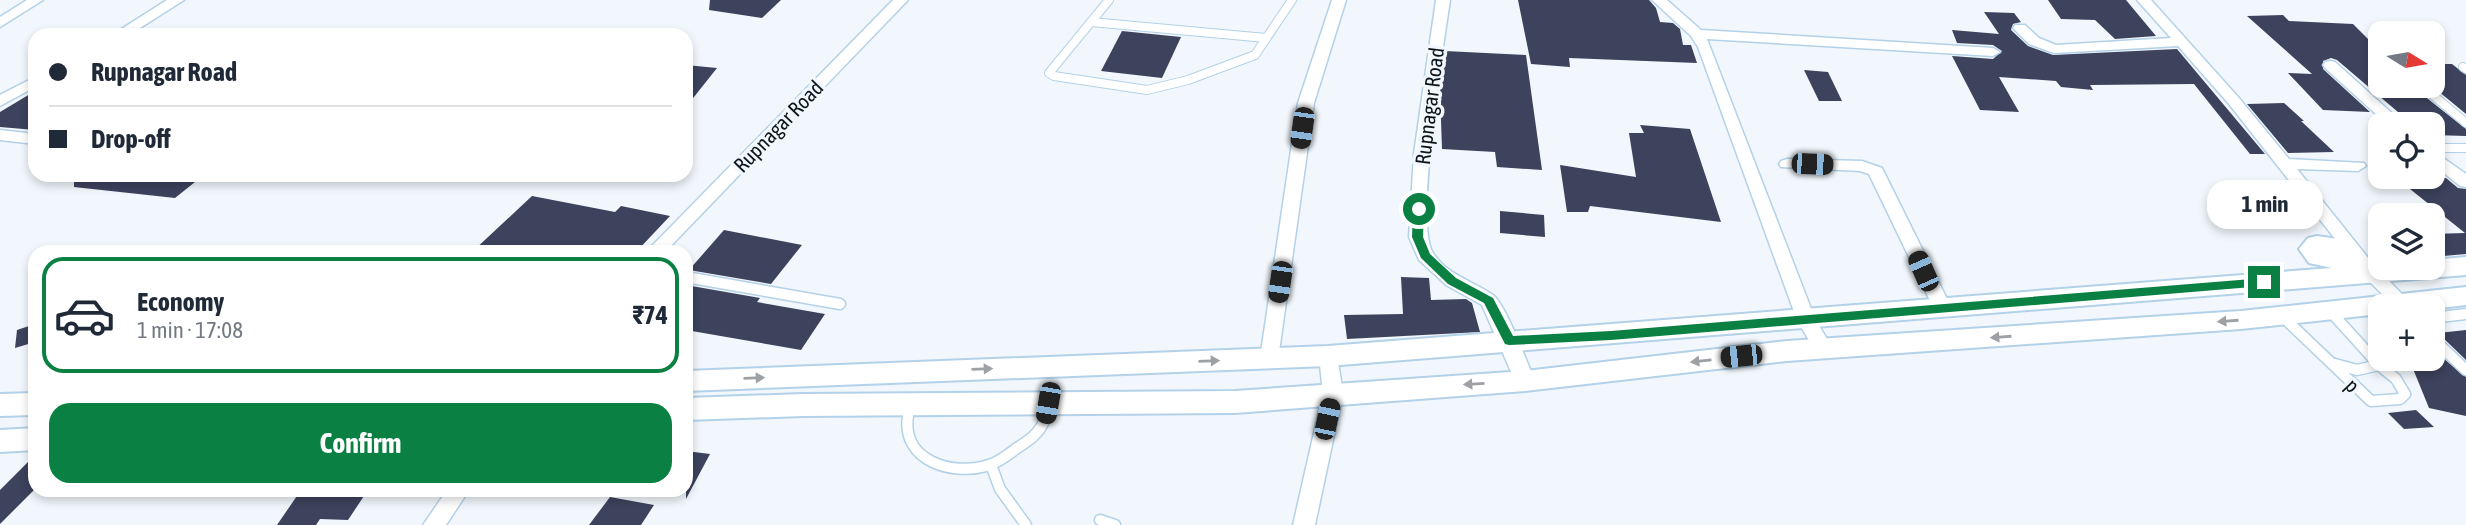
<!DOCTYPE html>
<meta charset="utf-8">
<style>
body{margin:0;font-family:"Asap Condensed",sans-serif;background:#f6f6f7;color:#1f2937;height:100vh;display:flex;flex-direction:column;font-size:26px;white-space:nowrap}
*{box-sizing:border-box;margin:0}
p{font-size:23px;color:#747a83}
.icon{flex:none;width:38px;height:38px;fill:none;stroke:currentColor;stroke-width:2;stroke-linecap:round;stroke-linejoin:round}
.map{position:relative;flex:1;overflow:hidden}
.panel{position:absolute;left:28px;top:245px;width:665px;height:252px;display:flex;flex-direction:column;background:#fff;border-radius:21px;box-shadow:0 4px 10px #0003}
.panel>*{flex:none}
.guide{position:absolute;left:28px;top:28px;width:665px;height:154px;border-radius:21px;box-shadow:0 4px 10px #0003;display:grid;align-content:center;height:154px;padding:0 21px;background:#fff}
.needle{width:46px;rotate:101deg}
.tools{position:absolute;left:2368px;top:21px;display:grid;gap:14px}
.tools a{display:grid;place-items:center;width:77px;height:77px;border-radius:14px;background:#fff;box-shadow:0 4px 10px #0003;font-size:35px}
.end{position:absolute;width:32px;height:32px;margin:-16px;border:9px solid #0b8043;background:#fff;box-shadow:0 0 0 4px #fff}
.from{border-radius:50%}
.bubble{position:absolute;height:49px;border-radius:21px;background:#fff;box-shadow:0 4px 10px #0003;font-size:23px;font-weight:700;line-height:49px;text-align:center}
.car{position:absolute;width:21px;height:42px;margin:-21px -10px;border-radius:9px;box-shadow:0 0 5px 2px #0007;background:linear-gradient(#222 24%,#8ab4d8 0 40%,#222 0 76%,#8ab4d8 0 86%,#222 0)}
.guide b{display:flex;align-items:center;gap:24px;height:66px;font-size:26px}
.guide b+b{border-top:2px solid #e0e1e3}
.guide i{width:18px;height:18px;background:#1f2937}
ul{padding:12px 0 0;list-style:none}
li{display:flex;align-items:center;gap:21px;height:116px;margin:0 14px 10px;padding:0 7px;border:4px solid transparent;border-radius:21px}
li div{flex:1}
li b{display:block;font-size:26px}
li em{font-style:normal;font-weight:700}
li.selected{border-color:#0b8043}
li>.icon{width:63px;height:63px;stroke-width:1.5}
.primary-button{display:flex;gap:14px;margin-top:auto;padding:14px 21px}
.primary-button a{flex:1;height:80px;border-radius:21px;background:#0b8043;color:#fff;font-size:28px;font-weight:700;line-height:80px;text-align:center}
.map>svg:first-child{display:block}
.building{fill:#3d425d}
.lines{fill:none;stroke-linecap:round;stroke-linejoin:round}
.lane-far1-casing{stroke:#b3d1e8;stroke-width:10}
.lane-casing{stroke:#b3d1e8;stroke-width:13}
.street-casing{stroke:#b3d1e8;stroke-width:3}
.primary-casing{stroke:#b3d1e8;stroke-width:4}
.lane-far1{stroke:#fff;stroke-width:8}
.lane{stroke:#fff;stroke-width:10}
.street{fill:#fff;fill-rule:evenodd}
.primary{fill:#fff;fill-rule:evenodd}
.oneway{fill:#9da1a5}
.route{fill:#0b8043}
.labels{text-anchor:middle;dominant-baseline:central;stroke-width:7;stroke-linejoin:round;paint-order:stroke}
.street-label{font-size:21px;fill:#0b151e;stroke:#f1f7fc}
</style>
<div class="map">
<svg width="2466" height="525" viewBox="0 0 2466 525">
<rect width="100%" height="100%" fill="#f1f7fc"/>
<!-- building -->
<g class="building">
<polygon points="710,0 781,0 762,18 709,10"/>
<polygon points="1518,0 1649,0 1656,8 1660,22 1673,23 1680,29 1683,45 1691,45 1697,63 1569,58 1570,67 1531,64"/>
<polygon points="2048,0 2126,0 2156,36 2115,39 2095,20 2061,19"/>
<polygon points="1984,12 2014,13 2021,22 2013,24 2011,30 2028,46 2053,55 2177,49 2265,154 2250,154 2194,84 2090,85 2093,90 2061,87 2056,81 1999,77 2019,112 1980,110 1952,56 1993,59 2002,51 1993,45 1957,43 1952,30 1999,34"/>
<polygon points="2283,15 2289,21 2353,24 2380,51 2380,86 2416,86 2418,91 2466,129 2466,136 2432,135 2432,124 2412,124 2337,60 2331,58 2323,61 2323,69 2370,112 2323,110 2288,73 2312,74 2247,16"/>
<polygon points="1122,31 1181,37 1162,78 1101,71"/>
<polygon points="1445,51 1526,55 1542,170 1497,167 1495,152 1442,149 1440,92"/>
<polygon points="2432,64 2452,64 2466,75 2466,114 2432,86"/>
<polygon points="686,65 717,68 686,107"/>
<polygon points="1804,70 1828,72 1842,101 1819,101"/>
<polygon points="35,91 35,130 0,127 0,112"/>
<polygon points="2284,103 2304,121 2301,121 2334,152 2288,153 2247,104"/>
<polygon points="1640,125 1690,129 1721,222 1590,206 1588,212 1567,212 1560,165 1636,177 1629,133 1644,133"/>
<polygon points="74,175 128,175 195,182 175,198 74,187"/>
<polygon points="2446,178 2458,188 2466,189 2466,254 2432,257 2432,234 2465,233 2400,181"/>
<polygon points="532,196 615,212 621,206 670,216 636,252 472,252"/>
<polygon points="1500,211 1544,215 1545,237 1500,233"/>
<polygon points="724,230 802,245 771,284 689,270"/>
<polygon points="1401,277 1429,278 1431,300 1466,299 1472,303 1480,332 1347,339 1344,315 1403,314"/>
<polygon points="686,285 760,298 757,302 825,314 801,350 686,330"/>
<polygon points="35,324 35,342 15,348 17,330"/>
<polygon points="2466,330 2466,360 2438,333"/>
<polygon points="2432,349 2466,377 2466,416 2429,408 2409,359 2432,359"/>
<polygon points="2416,410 2434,427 2404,429 2388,413"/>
<polygon points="686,451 710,454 686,499"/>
<polygon points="35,455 35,489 0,524 0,490"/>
<polygon points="301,490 368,490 348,520 320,519 316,525 277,525"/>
<polygon points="610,497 654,505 641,525 589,525"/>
</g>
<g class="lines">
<!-- lane-far1 casing -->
<g class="lane-far1-casing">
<g id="lane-far1">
<polyline points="1109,0 1049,73 1054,76 1147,90 1188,80 1255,55 1292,0"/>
<polyline points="1091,22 1266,38"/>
<polyline points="2463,67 2466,69"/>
<polyline points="2422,86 2466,123"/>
<polyline points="2443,148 2466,148"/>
</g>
</g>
<!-- lane casing -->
<g class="lane-casing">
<g id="lane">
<polyline points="686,277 840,304"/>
<polyline points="2330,311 2379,365 2357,370 2335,364"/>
<polyline points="2282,316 2371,401 2400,399 2405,394 2396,379 2379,365"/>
<polyline points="2432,318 2466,314"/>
<polyline points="2432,338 2466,370"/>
<path d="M908,416C901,461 953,477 989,465C999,462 1009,454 1017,448C1028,441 1039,434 1044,421C1046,417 1046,410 1047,405"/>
<polyline points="991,465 1000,489 1026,525"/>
<polyline points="1100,520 1115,525"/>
</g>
</g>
<!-- street casing -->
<g class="street-casing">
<g id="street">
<polygon points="27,0 43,0 0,27 0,17"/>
<polygon points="167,0 184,0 129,35 112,35"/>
<polygon points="893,0 908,0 665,252 646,252"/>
<polygon points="1332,0 1346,0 1314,103 1278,359 1276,364 1262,364 1260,359 1298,103"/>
<path d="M1436,0H1450C1444,42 1414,225 1433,253C1447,275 1473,281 1493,295C1506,305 1527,363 1535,381L1532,386H1518L1515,381L1482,305L1446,285L1419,260L1409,237L1414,154Z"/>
<polygon points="1652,0 1667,0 1701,30 1993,48 2000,52 1993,56 1707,39 1815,319 1833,349 1831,354 1817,354 1797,320 1698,47 1691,36"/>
<polygon points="2137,0 2151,0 2239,98 2289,159 2364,163 2366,166 2358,171 2297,169 2377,269 2407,299 2410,303 2408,306 2394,306 2365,277 2229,104 2178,46 2054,53 2029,44 2013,28 2015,25 2025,25 2039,38 2056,45 2171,38"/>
<polygon points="2330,61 2335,62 2404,124 2387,124 2325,68 2323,65 2325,62"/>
<polygon points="35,77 35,87 0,106 0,95"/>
<polygon points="0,130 35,134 35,144 0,140"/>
<polygon points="2432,150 2466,174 2466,187 2460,186 2432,163"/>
<polygon points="1787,159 1862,161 1882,168 1952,309 1949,313 1937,313 1934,309 1869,174 1860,171 1781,167 1779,164 1781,161"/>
<polygon points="1328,349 1335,351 1337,356 1343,393 1315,525 1293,525 1323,393 1319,356 1321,351"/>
<polygon points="447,490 469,490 446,525 423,525"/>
</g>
</g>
<!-- primary casing -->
<g class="primary-casing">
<g id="primary">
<polygon points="2317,236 2345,240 2362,262 2360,266 2380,264 2380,268 2432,268 2432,260 2466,257 2466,275 1328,366 686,391 686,371 1328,346 2332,268 2309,263 2299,249 2308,238"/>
<polygon points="2466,287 2466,305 2432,309 2432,306 2380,306 2380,314 2241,329 1787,361 1525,391 1235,413 803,416 686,420 686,398 803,394 1235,391 1525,371 1787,341 2241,311"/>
<polygon points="35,393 35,415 0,416 0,394"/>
<polygon points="35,428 35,450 0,452 0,430"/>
</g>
</g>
<!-- lane-far1 -->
<use href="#lane-far1" class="lane-far1"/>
<!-- lane -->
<use href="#lane" class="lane"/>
<!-- street -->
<use href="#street" class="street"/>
<!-- primary -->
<use href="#primary" class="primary"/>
</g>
<!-- one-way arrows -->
<defs><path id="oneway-solid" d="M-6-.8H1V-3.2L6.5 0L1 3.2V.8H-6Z" transform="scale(1.75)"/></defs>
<g class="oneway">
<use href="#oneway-solid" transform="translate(2228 321) rotate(176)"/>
<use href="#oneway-solid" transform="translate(2001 337) rotate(176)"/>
<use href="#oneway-solid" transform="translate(1209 361) rotate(-2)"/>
<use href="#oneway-solid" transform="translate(1701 361) rotate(174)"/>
<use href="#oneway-solid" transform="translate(982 369) rotate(-2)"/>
<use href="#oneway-solid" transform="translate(754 378) rotate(-2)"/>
<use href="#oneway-solid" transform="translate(1474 384) rotate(177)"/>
</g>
<!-- route -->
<polygon class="route" points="1419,206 1424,209 1423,237 1430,254 1456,278 1493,298 1513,336 1611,331 2264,278 2270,282 2264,286 1611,340 1509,345 1505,344 1484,303 1448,284 1421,258 1412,237 1413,209"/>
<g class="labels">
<!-- street labels -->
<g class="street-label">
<text transform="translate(1429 106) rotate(-83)">Rupnagar Road</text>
<text transform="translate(778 126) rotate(-46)">Rupnagar Road</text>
<text transform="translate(2353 385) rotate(46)">p</text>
</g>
</g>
</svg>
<div class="tools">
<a><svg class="needle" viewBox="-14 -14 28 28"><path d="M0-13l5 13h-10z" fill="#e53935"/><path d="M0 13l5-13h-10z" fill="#747a83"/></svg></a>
<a><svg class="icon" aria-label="locate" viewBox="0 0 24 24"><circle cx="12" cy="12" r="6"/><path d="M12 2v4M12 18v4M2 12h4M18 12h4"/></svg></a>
<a><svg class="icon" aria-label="layers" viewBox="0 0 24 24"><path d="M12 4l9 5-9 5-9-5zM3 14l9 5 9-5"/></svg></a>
<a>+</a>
</div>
<i class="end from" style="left:1419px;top:209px"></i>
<i class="end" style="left:2264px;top:282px"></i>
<div class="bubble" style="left:2207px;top:180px;width:116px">1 min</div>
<i class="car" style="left:1302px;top:128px;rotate:188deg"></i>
<i class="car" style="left:1812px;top:164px;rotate:92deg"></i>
<i class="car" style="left:1923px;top:271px;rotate:336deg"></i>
<i class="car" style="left:1280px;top:282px;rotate:188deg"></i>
<i class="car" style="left:1741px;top:356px;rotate:264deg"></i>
<i class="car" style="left:1048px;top:403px;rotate:190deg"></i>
<i class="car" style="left:1327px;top:419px;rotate:12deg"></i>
<div class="guide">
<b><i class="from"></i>Rupnagar Road</b>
<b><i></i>Drop-off</b>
</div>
<section class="panel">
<ul>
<li class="selected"><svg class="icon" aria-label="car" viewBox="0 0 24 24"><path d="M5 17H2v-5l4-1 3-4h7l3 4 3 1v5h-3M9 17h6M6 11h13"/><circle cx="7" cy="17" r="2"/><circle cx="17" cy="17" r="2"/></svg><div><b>Economy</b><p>1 min · 17:08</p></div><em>₹74</em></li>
</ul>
<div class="primary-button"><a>Confirm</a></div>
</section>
</div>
